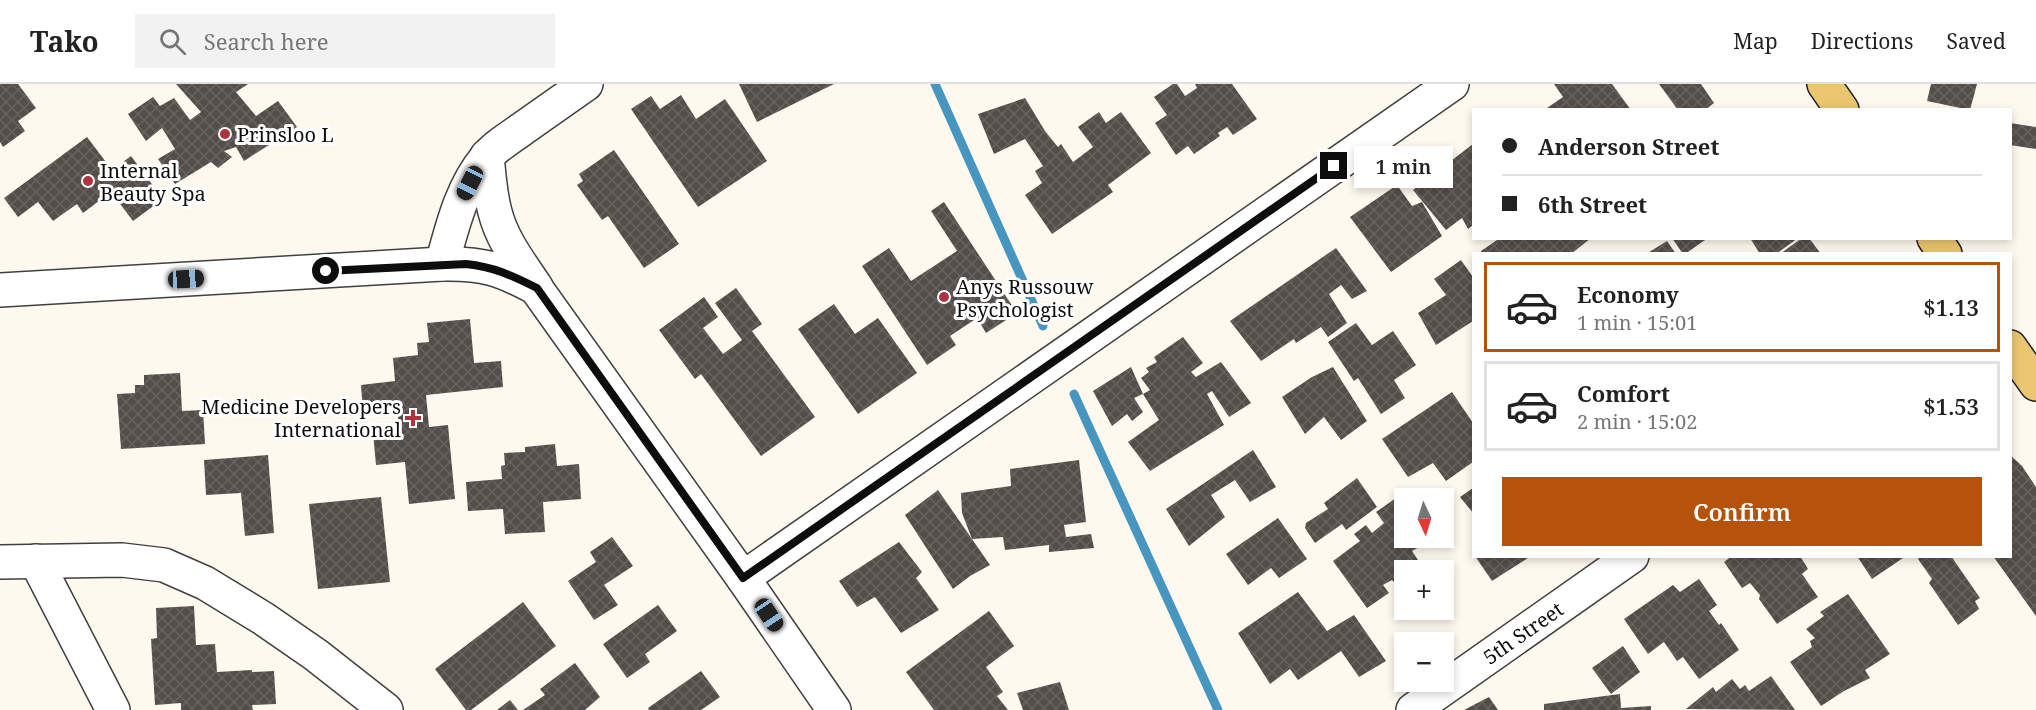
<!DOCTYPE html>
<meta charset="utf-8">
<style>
body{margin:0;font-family:"Noto Serif",serif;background:#f2f2f2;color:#222;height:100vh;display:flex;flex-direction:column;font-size:22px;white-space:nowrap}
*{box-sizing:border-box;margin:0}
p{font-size:20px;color:#767676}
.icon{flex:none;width:33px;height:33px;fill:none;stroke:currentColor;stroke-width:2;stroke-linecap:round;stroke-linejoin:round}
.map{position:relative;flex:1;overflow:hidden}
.drawer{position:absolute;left:1472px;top:168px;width:540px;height:306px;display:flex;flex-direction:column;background:#fff;border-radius:0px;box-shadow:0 3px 9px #0003}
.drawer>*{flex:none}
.hud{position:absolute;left:1472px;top:24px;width:540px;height:132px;border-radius:0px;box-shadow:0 3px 9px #0003;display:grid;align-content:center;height:132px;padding:0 30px;background:#fff}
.needle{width:39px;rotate:176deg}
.tools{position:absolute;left:1394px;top:404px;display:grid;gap:12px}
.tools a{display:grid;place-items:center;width:60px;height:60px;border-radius:0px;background:#fff;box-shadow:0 3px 9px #0003;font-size:30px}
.end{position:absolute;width:27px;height:27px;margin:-14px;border:8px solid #0d0d0d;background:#fff;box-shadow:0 0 0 3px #fff}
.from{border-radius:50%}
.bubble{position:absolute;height:42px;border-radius:0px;background:#fff;box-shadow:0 3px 9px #0003;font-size:20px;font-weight:600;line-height:42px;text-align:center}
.car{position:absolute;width:18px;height:36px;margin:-18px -9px;border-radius:8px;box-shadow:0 0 4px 2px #0007;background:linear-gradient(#222 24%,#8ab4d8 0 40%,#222 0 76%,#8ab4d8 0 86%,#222 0)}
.hud b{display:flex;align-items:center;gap:21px;height:57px;font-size:22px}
.hud b+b{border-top:2px solid #e0e0e0}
.hud i{width:15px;height:15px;background:#222}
ul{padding:10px 0 0;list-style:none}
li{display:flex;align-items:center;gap:18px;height:90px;margin:0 12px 9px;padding:0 18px;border:3px solid #e0e0e0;border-radius:0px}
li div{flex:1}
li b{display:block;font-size:22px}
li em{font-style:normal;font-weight:600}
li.active{border-color:#b45309}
li>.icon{width:54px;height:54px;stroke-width:1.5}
.button{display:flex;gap:12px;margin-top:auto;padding:12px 30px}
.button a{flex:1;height:69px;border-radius:0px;background:#b45309;color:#fff;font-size:24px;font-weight:600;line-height:69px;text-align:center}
header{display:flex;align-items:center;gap:36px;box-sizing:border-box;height:84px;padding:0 30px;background:#fff;border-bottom:2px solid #e0e0e0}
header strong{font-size:28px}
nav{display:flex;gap:33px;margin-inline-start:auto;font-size:21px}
.search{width:420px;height:54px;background:#f2f2f2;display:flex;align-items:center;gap:15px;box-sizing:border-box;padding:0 21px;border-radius:0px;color:#767676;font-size:22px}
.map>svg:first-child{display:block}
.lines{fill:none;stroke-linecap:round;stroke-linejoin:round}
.stream{stroke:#4696c0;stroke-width:9}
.building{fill:url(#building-cross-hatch)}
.minor-casing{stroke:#404040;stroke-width:36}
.major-casing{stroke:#1e1e1e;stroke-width:36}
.minor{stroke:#fff;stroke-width:33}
.major{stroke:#ebc670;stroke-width:33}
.route{stroke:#0d0d0d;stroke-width:8}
.poi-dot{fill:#af323f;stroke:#fff;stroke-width:2}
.labels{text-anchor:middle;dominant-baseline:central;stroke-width:6;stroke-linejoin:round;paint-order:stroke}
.poi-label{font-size:20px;fill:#0d0d0d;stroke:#fff;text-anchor:start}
.street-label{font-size:20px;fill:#0d0d0d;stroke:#fff}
</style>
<header>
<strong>Tako</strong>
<div class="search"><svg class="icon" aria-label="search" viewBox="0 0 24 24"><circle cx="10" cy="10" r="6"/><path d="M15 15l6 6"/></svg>Search here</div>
<nav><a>Map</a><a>Directions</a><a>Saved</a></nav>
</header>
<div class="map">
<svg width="2036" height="626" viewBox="0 0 2036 626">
<defs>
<pattern id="building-cross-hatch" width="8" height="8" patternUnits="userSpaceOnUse" patternTransform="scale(1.5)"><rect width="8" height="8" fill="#544e4a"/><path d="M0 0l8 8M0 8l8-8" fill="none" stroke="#686360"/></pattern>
</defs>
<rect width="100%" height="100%" fill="#fdf9ee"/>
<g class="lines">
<!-- stream -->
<g class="stream">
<polyline points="935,0 1043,242"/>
<polyline points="1074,310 1218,626"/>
</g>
</g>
<!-- building -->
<g class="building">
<polygon points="0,0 18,0 36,24 18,37 25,47 3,63 0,58"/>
<polygon points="176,0 248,0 236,8 256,32 278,17 297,43 244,77 236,63 224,67 232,73 218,84 211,78 175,100 158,75 175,65 162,44 146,57 128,30 153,13 160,22 174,14 190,36 201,28"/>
<polygon points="739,0 834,0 757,38"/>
<polygon points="1173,0 1177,0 1185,12 1197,4 1195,0 1232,0 1257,35 1233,51 1227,43 1218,49 1220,52 1194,70 1188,62 1176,71 1155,39 1167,31 1154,13"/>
<polygon points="1554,0 1612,0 1631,26 1544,26 1563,13"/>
<polygon points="1659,0 1701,0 1714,19 1705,26 1678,26"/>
<polygon points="1931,0 1977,0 1970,26 1927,17"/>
<polygon points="681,11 696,35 725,15 767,77 698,123 631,25 651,12 660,25"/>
<polygon points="1025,14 1045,47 1058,63 1061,60 1073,78 1093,63 1078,43 1099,28 1106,39 1121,28 1151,69 1108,101 1113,108 1052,150 1025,111 1042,99 1035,87 1043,82 1025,55 994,70 978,30"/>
<polygon points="2010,39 2036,43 2036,65 2010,61"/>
<polygon points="87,53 112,86 131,72 163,115 133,137 111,108 83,129 77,120 53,137 38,118 18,133 4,114"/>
<polygon points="1473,60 1473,141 1468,145 1462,134 1446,146 1413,106"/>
<polygon points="614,66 679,160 644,184 608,132 602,136 577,101 583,97 579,90"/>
<polygon points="1397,101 1412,122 1422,118 1442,152 1391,188 1350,133"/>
<polygon points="944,118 1017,229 986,249 977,234 950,252 956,261 927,281 862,182 889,164 911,197 957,167 931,127"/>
<polygon points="1500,154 1591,154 1571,170 1482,170 1481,167"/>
<polygon points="1672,154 1708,154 1685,170 1683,170"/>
<polygon points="1750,154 1798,154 1776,170 1760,170"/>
<polygon points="1802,154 1809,154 1821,170 1780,170"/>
<polygon points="1667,157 1676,170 1646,170"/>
<polygon points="1336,164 1367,207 1352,215 1341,201 1329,210 1347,239 1328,253 1321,243 1296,259 1294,255 1261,277 1230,237"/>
<polygon points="1461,176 1473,193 1473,237 1436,261 1418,229 1446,211 1434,195"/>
<polygon points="736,204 762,240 752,247 815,333 761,372 701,290 695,295 659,246 704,213 718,233 703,244 723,270 742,256 715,219"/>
<polygon points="834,220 855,250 878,234 917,289 858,330 798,245"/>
<polygon points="470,235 474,279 501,277 503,303 426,311 429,343 448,341 455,415 409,420 405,378 376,381 373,349 399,346 397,323 363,327 361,301 395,297 393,274 418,271 417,259 429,258 427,239"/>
<polygon points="1356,239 1372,261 1393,247 1416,281 1394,296 1405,314 1381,330 1358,294 1354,297 1328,258"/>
<polygon points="1183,253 1203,279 1191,288 1196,293 1221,278 1251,319 1229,333 1212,307 1207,310 1224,341 1150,387 1128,358 1159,336 1143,310 1150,306 1141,294 1149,288 1146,284 1157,278 1154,273"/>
<polygon points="1131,283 1143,310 1134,314 1143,328 1132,337 1127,330 1112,342 1093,307"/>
<polygon points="1333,283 1367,337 1341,356 1324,333 1305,350 1282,313 1312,293"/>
<polygon points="180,289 182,327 203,326 205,360 121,365 117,310 135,309 135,301 144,301 144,291"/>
<polygon points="1452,308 1473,339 1473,378 1446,397 1433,379 1408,393 1382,355"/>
<polygon points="555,360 557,382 579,380 581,415 543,418 545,448 505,450 503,425 468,427 466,398 502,395 501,382 505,381 504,369 525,368 525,363"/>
<polygon points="1253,366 1276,403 1250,418 1235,396 1211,411 1225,433 1189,462 1166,425"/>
<polygon points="268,371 274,449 245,452 241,409 206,411 204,376"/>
<polygon points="2010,371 2022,382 2036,403 2036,532 1993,472 2010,472"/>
<polygon points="1079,376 1086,438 1064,441 1066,453 1091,450 1094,464 1049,468 1049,461 1005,466 1003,453 972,455 962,429 961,409 1011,402 1010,385"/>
<polygon points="1357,394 1377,423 1346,446 1342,440 1315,459 1305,444 1306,439 1328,425 1324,419"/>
<polygon points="1473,404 1473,429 1460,413"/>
<polygon points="938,406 990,481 970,492 953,505 905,431"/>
<polygon points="381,413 390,498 318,505 309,420"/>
<polygon points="1396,414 1404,425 1404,453 1423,453 1426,459 1412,467 1424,485 1404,486 1404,498 1398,502 1392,496 1383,501 1389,509 1367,524 1333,477 1360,457 1354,450 1366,441 1372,449 1384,439 1376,428"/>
<polygon points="1278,434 1307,475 1279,494 1271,484 1248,501 1226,470"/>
<polygon points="612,453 633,482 604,501 618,521 594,536 568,497 596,478 590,468"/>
<polygon points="899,458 922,488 916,494 939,526 901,549 875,513 857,523 839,497"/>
<polygon points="1475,472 1531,472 1492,497"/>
<polygon points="1732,472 1800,472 1808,485 1802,490 1818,513 1777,540 1759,515 1760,511 1750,499 1742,504 1724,478"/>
<polygon points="1857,472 1906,472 1872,495"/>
<polygon points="1921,472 1951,472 1980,514 1975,517 1979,525 1958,541 1929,499 1932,495 1918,475"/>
<polygon points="1699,495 1717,521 1709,527 1719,541 1721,539 1739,566 1699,595 1683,573 1677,577 1664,558 1648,570 1624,535 1673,501 1680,508"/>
<polygon points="1298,508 1327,547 1354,531 1386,577 1359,593 1341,567 1298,596 1290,585 1270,600 1238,549"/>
<polygon points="1848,510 1890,570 1865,586 1870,594 1844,607 1821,622 1790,578 1812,563 1810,557 1815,554 1806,545 1824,532 1820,528"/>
<polygon points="523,518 556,562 471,626 466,626 435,585"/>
<polygon points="658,521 677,547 645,570 650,578 627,594 603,560"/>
<polygon points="194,522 196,561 215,560 217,588 252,586 252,588 274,587 276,620 252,621 253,626 181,626 181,619 155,621 151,555 157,554 156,524"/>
<polygon points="989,527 1014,562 986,583 1003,608 997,612 1008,626 934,626 906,588"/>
<polygon points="1623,562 1640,588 1611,610 1592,584"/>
<polygon points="575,579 600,613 585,626 523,626 545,611 540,605"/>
<polygon points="701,587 720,613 701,626 649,626 648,624"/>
<polygon points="1771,592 1795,626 1686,625 1713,603 1716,608 1732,595 1740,605 1745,601 1749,607"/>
<polygon points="1060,598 1069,626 1023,626 1017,609"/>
<polygon points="1620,610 1621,624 1651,622 1651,626 1544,626 1544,620"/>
<polygon points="1489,613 1498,626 1464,626"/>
<polygon points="510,616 518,626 497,626"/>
</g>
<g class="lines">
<!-- minor casing -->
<g class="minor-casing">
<g id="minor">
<path d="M487,72C489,91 490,110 495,128C502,156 520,179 536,203"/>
<path d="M442,180C452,144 461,104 486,74C495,62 510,54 522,45C543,30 565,15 586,0"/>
<path d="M0,206L442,180C484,179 501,185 536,204L743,494L834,626"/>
<polyline points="36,477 113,626"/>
<polyline points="0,478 122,476 164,481 205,499 264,535 316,571 386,626"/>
<polyline points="743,494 1452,0"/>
<polyline points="1413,626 1632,472"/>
</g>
</g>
<!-- major casing -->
<g class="major-casing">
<g id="major">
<polyline points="1824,0 1842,26"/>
<polyline points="1934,154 1945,170"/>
<polyline points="2010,263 2036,300"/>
</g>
</g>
<!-- minor -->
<use href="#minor" class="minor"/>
<!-- major -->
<use href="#major" class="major"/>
</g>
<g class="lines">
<!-- route -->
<path class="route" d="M326,187L466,180C494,183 511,191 537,204L743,494L1334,82"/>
</g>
<!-- markers -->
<g class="poi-dot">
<circle cx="225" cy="50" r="6"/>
<circle cx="88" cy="97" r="6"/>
<circle cx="944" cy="213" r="6"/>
<path d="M410 325h6v6h6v6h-6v6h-6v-6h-6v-6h6z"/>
</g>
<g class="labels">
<!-- poi labels -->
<g class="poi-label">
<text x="237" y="50">Prinsloo L</text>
<text x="100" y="86">Internal<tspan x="100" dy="23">Beauty Spa</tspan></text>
<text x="956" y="202">Anys Russouw<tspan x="956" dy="23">Psychologist</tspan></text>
<text x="401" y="322" text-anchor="end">Medicine Developers<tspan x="401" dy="23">International</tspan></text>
</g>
<!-- street labels -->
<g class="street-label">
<text transform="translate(1523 549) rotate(-35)">5th Street</text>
</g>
</g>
</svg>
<div class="tools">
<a><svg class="needle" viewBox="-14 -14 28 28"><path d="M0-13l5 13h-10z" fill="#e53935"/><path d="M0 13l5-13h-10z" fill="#767676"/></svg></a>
<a>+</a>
<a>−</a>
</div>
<i class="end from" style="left:326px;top:187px"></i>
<i class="end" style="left:1334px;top:82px"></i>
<div class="bubble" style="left:1354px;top:62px;width:99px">1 min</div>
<i class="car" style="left:470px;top:99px;rotate:207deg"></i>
<i class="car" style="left:186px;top:195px;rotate:87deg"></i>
<i class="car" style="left:769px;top:531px;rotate:146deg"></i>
<div class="hud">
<b><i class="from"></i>Anderson Street</b>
<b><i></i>6th Street</b>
</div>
<section class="drawer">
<ul>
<li class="active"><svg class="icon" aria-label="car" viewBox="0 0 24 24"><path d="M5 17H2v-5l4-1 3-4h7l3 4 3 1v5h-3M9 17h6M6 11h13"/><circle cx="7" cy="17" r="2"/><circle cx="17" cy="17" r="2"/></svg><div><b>Economy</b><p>1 min · 15:01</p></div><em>$1.13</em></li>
<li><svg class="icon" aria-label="car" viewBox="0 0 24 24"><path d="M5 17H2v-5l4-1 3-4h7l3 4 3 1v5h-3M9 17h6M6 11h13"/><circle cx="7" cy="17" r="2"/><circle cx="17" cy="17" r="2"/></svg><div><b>Comfort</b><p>2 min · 15:02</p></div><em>$1.53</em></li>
</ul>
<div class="button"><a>Confirm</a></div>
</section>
</div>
